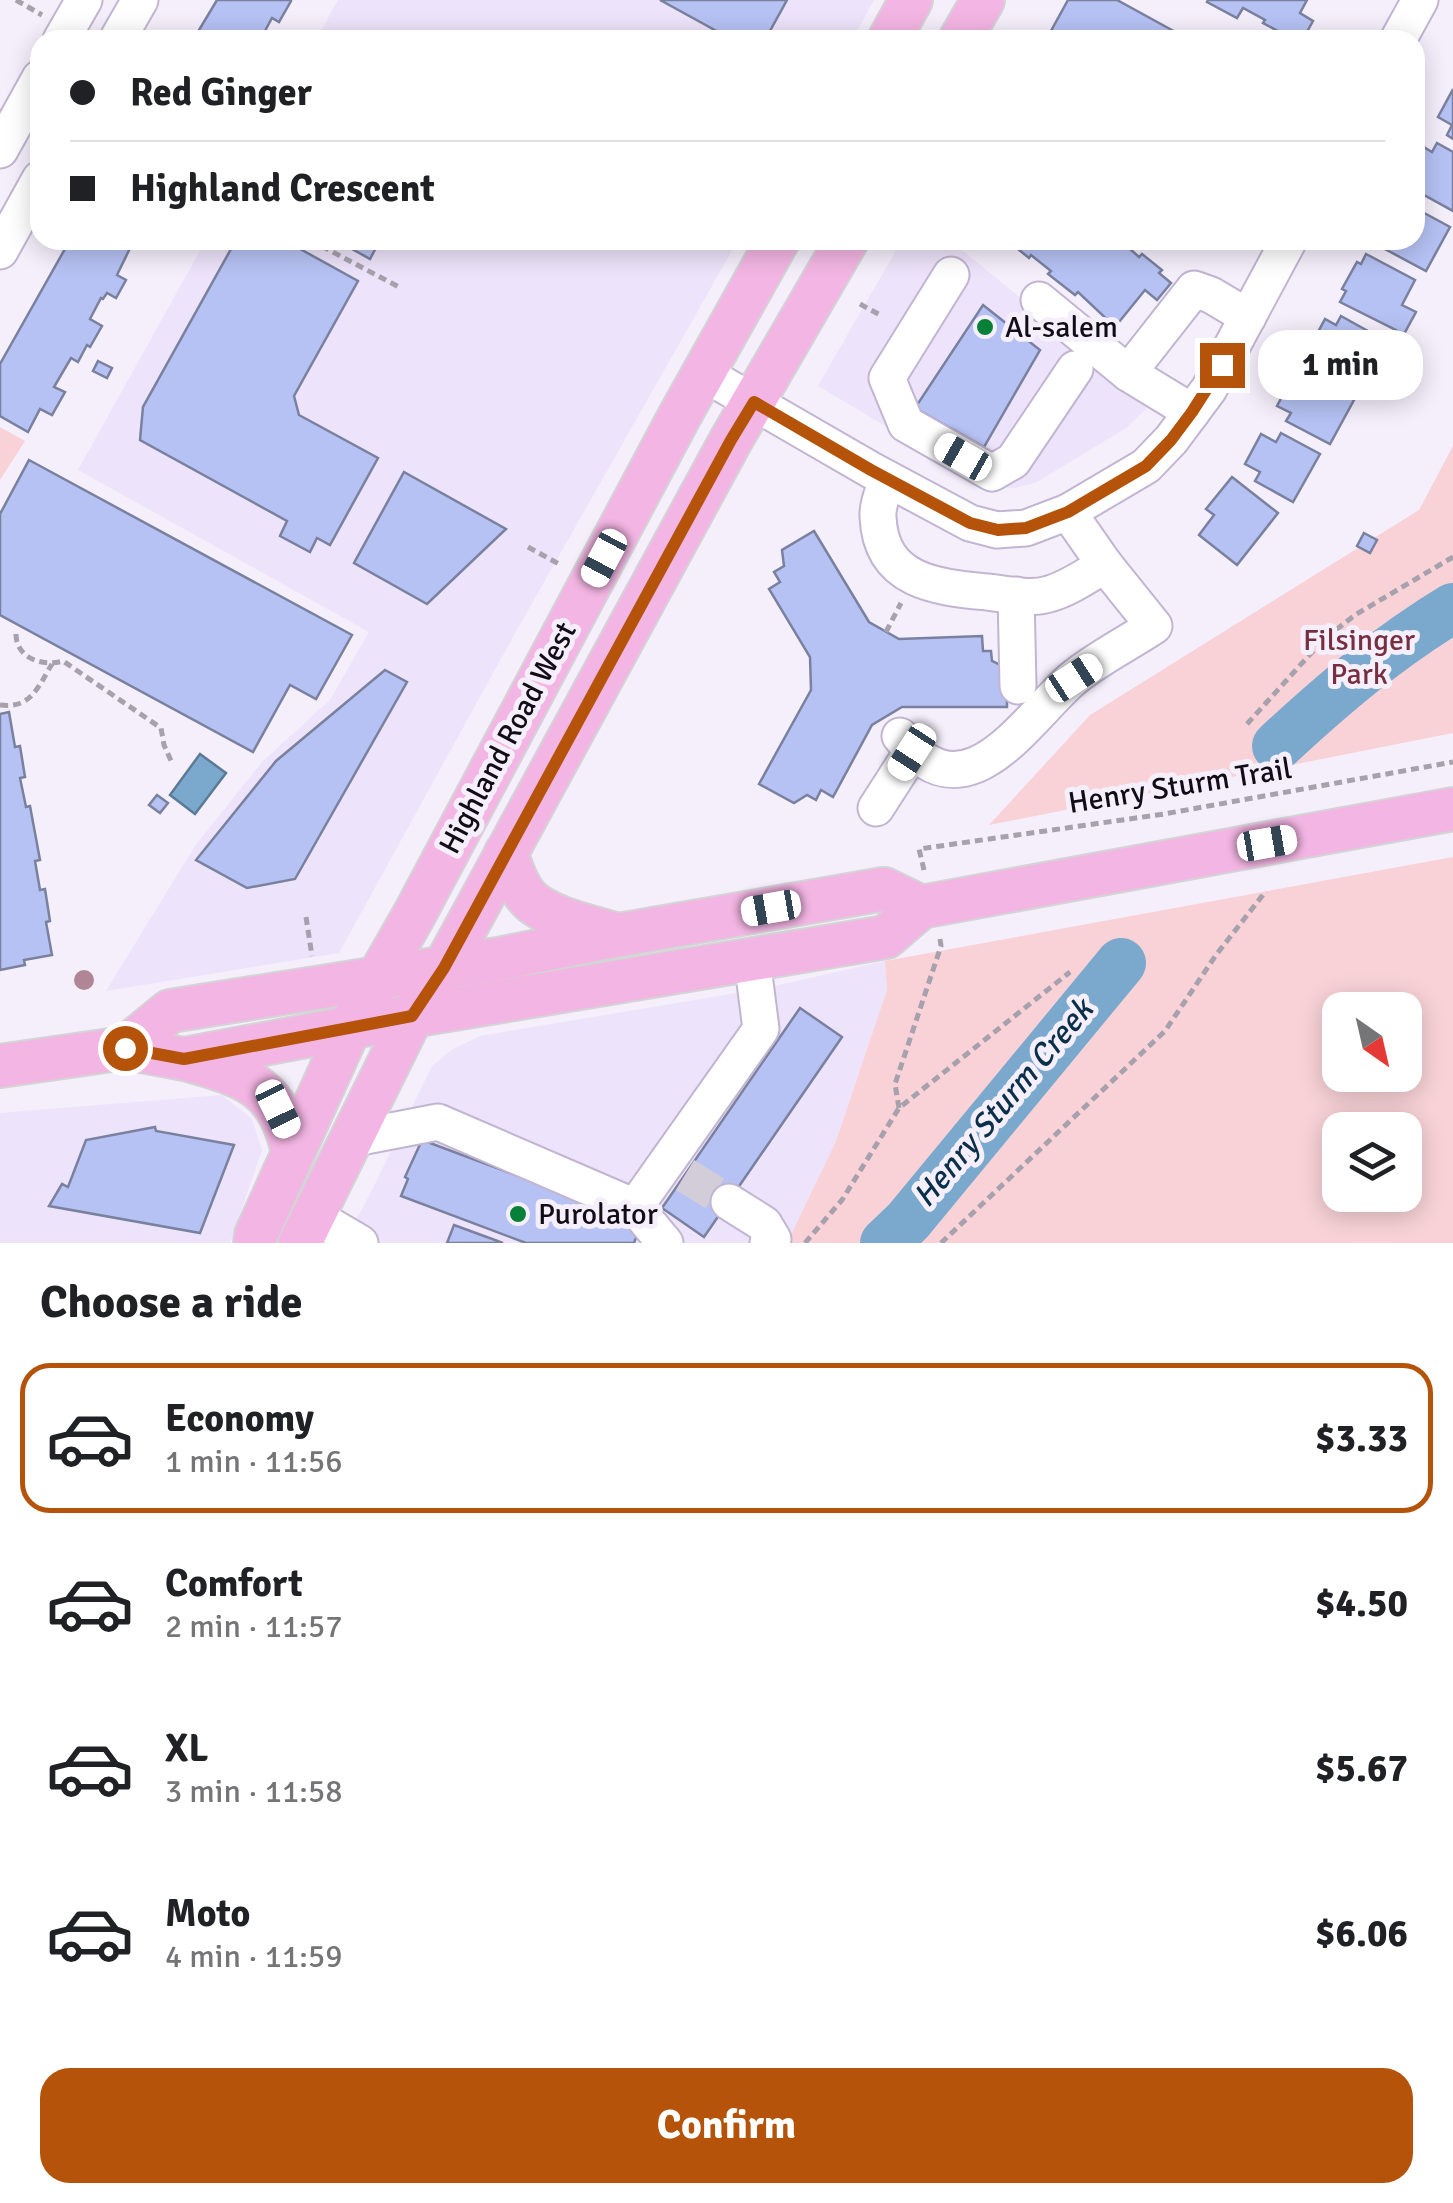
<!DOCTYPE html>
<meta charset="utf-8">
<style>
body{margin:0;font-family:Signika,sans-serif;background:#f6f6f6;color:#202124;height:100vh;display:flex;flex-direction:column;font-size:38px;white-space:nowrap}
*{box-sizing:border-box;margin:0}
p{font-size:32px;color:#757577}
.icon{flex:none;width:55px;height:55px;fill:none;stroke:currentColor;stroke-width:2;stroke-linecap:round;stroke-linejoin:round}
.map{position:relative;height:1243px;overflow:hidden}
.sheet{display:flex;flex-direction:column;background:#fff;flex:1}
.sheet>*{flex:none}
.hud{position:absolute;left:30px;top:30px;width:1395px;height:220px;border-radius:30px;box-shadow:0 5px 25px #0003;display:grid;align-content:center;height:220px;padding:0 40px;background:#fff}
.needle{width:65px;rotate:146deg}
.buttons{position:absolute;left:1322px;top:992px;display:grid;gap:20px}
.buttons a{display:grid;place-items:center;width:100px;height:100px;border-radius:20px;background:#fff;box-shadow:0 5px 25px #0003;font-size:50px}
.end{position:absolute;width:45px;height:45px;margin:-22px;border:12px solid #b45309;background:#fff;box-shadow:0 0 0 5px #fff}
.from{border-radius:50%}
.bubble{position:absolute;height:70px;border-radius:30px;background:#fff;box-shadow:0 5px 25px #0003;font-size:32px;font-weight:700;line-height:70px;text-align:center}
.car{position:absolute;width:30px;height:60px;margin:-30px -15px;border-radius:12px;box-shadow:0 0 8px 2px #0007;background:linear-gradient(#fff 24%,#345 0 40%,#fff 0 76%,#345 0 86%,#fff 0)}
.hud b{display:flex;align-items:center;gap:35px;height:95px;font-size:38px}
.hud b+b{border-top:2px solid #e0e0e0}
.hud i{width:25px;height:25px;background:#202124}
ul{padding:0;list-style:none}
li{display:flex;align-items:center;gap:30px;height:150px;margin:0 20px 15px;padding:0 20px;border:5px solid transparent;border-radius:30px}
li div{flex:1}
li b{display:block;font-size:38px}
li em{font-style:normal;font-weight:700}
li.on{border-color:#b45309}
li>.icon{width:90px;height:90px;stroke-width:1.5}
h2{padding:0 40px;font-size:45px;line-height:120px}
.cta{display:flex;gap:20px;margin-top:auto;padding:20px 40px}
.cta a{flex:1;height:115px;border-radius:30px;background:#b45309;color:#fff;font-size:40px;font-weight:700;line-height:115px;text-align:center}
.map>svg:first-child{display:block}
.built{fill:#ede3fa}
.green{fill:#f8d2d7;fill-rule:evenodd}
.water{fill:#7ba9cd;stroke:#5b7a96;stroke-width:2.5}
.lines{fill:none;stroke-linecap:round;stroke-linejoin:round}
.river{stroke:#7ba9cd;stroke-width:50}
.building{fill:#b6c2f4;stroke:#7a819e;stroke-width:2.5}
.minor-tunnel{stroke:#d3cdda;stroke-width:35;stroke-dasharray:35 18;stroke-linecap:butt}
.minor-casing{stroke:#c2b5d2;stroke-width:39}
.major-casing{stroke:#d4d3d5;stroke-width:46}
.path{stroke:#a7a1ad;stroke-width:5;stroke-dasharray:8 5;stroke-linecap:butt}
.minor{stroke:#fff;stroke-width:35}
.major{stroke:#f3b5e3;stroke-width:42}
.tree{fill:#b08595}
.route{stroke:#b45309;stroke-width:12}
.poi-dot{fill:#088038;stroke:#f5effc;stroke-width:4}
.labels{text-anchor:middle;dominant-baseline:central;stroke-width:10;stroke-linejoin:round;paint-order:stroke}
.poi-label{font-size:30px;fill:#110d17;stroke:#f5effc;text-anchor:start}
.park-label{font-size:30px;fill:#772f40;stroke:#f5effc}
.street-label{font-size:30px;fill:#110d17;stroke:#f5effc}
.water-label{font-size:32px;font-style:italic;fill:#0a2f49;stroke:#f5effc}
</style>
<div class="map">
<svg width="1453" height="1243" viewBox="0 0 1453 1243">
<rect width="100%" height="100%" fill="#f5effc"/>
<!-- built -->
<g class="built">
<polygon points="338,0 874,0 852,40 316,40"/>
<polygon points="206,240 738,240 514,635 339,953 106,991 195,846 262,762 330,700 369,632 78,470"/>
<polygon points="902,240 950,240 1150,405 1126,428 1037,482 1015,488 988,487 818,386"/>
<polygon points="885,961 887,990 836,1141 787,1243 344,1243 372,1190 432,1066 453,1049 480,1036 766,988"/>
<polygon points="222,1095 252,1119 262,1150 230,1243 0,1243 0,1113"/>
</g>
<!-- green -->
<g class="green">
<polygon points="0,427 25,441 0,480"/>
<polygon points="1453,446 1453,733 989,825 1090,715 1419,510"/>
<path d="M1453,857V1243H787L836,1141L887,990L885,961ZM1340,1010H1405V1075H1340ZM1340,1130H1405V1195H1340Z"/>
</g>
<!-- water -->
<polygon class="water" points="200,754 226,773 195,814 170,795"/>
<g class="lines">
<!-- river -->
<g class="river">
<path d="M1277,746C1333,694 1387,648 1453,608"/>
<polyline points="885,1243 908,1221 1121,963"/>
</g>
</g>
<!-- building -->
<g class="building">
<polygon points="217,0 290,0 291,1 279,22 272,18 260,40 193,40"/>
<polygon points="660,0 787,0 765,40 733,40"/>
<polygon points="1068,0 1117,0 1190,40 1046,40"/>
<polygon points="1208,0 1307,0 1300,13 1313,21 1303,39 1290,32 1287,36 1263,23 1265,20 1243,8 1237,18 1207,2"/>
<polygon points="1453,89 1453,139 1447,135 1452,125 1438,117"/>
<polygon points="1437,143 1453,152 1453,211 1415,190 1415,159 1422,146 1432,152"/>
<polygon points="1415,208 1450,227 1426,271 1383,248 1387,240 1415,240"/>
<polygon points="70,240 134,240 117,275 126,280 116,298 107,293 103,299 101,298 90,319 102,326 90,347 87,345 78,362 71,358 54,387 65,392 52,415 40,409 28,432 0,416 0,364"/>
<polygon points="236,240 284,240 358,281 294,396 299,415 378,458 330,545 317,538 310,552 280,536 287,521 140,440 143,407"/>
<polygon points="336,240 380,240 370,259"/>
<polygon points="1120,240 1139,257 1142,254 1162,270 1159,273 1171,283 1157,300 1145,290 1115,327 1078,292 1075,295 1048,274 1051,271 1031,255 1029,258 1008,241"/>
<polygon points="1366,254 1415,280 1402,305 1416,312 1404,334 1340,302 1346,291 1342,289 1357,262 1361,264"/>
<polygon points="983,305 1040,350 984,447 915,408"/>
<polygon points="1341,316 1384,340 1358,386 1315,363 1320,353 1310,347 1325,319 1336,325"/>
<polygon points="98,361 112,368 107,378 93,371"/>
<polygon points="1293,376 1306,384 1311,377 1354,400 1330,444 1286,421 1291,413 1277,406"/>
<polygon points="1281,433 1320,454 1293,502 1255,481 1260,472 1245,464 1261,434 1276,442"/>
<polygon points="29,460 352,635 316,699 290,685 253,752 0,615 0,514"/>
<polygon points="404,472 506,529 427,604 354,563"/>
<polygon points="1232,477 1278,513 1237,565 1199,535 1214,515 1206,509"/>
<polygon points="814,531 869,622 899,639 982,636 983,651 991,651 992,661 1007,668 1007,707 902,707 872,725 833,797 821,790 816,800 807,795 794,803 759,784 811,690 810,657 769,589 780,582 774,572 784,566 782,550"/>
<polygon points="1364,533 1377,540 1370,553 1357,546"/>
<polygon points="385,670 407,682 295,879 247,888 196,860 276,761"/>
<polygon points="9,712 15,747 20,746 25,777 20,778 26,807 30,806 40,860 35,861 40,890 45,889 50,921 46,922 52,955 24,960 25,965 0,970 0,714"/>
<polygon points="157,795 168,803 160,813 149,805"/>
<polygon points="800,1008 842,1037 704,1237 662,1208"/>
<polygon points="155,1127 156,1131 234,1145 200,1233 49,1206 62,1184 68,1187 86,1140"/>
<polygon points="422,1140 642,1222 634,1243 526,1243 401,1196 408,1179 405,1177"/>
<polygon points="454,1225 503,1243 447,1243"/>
</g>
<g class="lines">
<!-- minor-tunnel -->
<polyline class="minor-tunnel" points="685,1175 729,1202"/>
<!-- minor casing -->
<g class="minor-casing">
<g id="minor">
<polyline points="61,40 84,0"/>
<polyline points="117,40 140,0"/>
<polyline points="1398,40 1420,0"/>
<polyline points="0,150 40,78"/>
<polyline points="0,251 40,179"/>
<polyline points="951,275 887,378 906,424 992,473 1013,461 1075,369"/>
<polyline points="1039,300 1128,373 1194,289 1211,295 1248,317"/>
<polyline points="703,373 871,470 970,523 997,530 1026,528 1068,512 1146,466 1171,440 1209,389 1289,240"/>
<polyline points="1128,373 1192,412"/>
<path d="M887,479C884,490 877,505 878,517C881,582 936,587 987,592C1007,594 1030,600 1049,594C1070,588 1087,575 1105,565"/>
<polyline points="1016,595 1018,686"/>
<path d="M900,736C964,820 1022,725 1070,681C1094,660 1127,644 1154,626L1105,565L1068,512"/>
<polyline points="876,808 912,752"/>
<polyline points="350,1139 438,1122 635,1207 761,1029 752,959"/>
<polyline points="729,1202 764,1224 773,1239 768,1243"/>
<polyline points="635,1207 665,1243"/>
<polyline points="314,1216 360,1243"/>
</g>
</g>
<!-- major casing -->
<g class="major-casing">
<g id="major">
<polyline points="889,40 911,0"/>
<polyline points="960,40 983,0"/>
<path d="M506,853C512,869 518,890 532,902C553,919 589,926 614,934"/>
<polyline points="125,1048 170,1011 498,959 619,935 884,889 921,907"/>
<path d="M189,1060C249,1077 278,1087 293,1152"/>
<polyline points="0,1066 125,1048 184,1059 412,1016 886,937 921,907 1453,809"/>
<polyline points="255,1243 256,1235 350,1027 414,915 679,417 778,240"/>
<polyline points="300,1243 412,1016 444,968 731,440 847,240"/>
</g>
</g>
<!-- path -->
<g class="path">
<polyline points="16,0 42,15"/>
<polyline points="310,240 399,287"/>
<polyline points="860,304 882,316"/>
<polyline points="528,547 559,564"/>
<polyline points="886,632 901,603"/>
<path d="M16,634C16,658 42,667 63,661L161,728L164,745L172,763"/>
<path d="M0,705C31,709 38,687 52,664"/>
<polyline points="1247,724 1323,640 1355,615 1453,557"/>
<polyline points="924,870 919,849 1164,814 1453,762"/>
<polyline points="306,917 312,956"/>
<polyline points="899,1108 895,1084 941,946 940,939"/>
<polyline points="805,1243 842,1200 899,1108 1070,972"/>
<polyline points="941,1243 1165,1031 1216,955 1266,891"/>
</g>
<!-- minor -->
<use href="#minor" class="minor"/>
<!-- major -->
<use href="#major" class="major"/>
</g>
<!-- trees -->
<circle class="tree" cx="84" cy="980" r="10"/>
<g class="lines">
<!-- route -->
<polyline class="route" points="125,1048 184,1059 412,1016 444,968 731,440 754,402 871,470 970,523 998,530 1026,528 1068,512 1146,466 1171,440 1192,412 1222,365"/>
</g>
<!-- markers -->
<g class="poi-dot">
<circle cx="985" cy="327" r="10"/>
<circle cx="518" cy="1214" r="10"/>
</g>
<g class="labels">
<!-- poi labels -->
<g class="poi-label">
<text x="1005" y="327">Al-salem</text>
<text x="538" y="1214">Purolator</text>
</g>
<!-- park labels -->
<g class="park-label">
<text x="1359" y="640">Filsinger<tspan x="1359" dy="34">Park</tspan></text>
</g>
<!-- street labels -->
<g class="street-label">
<text transform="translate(508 738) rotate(-62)">Highland Road West</text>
<text transform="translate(1180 786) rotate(-9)">Henry Sturm Trail</text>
</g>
<!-- water labels -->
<g class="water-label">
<text transform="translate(1003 1103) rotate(-50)">Henry Sturm Creek</text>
</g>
</g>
</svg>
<div class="buttons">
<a><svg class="needle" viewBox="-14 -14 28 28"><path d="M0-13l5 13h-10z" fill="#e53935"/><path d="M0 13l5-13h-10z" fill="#757577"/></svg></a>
<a><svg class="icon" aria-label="layers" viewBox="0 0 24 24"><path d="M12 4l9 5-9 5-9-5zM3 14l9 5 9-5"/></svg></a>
</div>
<i class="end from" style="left:125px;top:1048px"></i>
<i class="end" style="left:1222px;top:365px"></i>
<div class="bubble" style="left:1258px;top:330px;width:165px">1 min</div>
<i class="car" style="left:963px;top:457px;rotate:300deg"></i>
<i class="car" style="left:604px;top:558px;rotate:208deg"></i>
<i class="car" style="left:1074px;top:678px;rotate:57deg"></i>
<i class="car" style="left:912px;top:752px;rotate:213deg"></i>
<i class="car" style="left:1267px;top:843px;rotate:80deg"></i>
<i class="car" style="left:771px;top:908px;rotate:260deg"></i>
<i class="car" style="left:278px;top:1109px;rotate:154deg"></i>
<div class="hud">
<b><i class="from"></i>Red Ginger</b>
<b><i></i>Highland Crescent</b>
</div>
</div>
<section class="sheet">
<h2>Choose a ride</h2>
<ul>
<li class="on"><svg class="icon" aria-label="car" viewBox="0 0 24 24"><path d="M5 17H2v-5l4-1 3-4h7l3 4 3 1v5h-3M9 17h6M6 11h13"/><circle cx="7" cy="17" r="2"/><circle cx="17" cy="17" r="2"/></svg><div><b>Economy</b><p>1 min · 11:56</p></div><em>$3.33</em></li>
<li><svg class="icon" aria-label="car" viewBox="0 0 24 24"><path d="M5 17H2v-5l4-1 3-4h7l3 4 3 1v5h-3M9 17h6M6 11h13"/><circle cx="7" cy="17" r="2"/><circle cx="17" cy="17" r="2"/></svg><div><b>Comfort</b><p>2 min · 11:57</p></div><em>$4.50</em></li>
<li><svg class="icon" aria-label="car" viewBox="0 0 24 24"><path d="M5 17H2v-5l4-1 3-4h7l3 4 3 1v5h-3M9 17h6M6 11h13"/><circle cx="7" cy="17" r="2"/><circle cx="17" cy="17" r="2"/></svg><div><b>XL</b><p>3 min · 11:58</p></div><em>$5.67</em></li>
<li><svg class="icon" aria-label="car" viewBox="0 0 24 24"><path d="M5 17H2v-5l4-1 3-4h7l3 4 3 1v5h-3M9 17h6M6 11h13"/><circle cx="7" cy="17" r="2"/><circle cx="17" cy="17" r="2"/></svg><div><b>Moto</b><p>4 min · 11:59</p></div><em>$6.06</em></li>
</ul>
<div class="cta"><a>Confirm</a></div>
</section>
